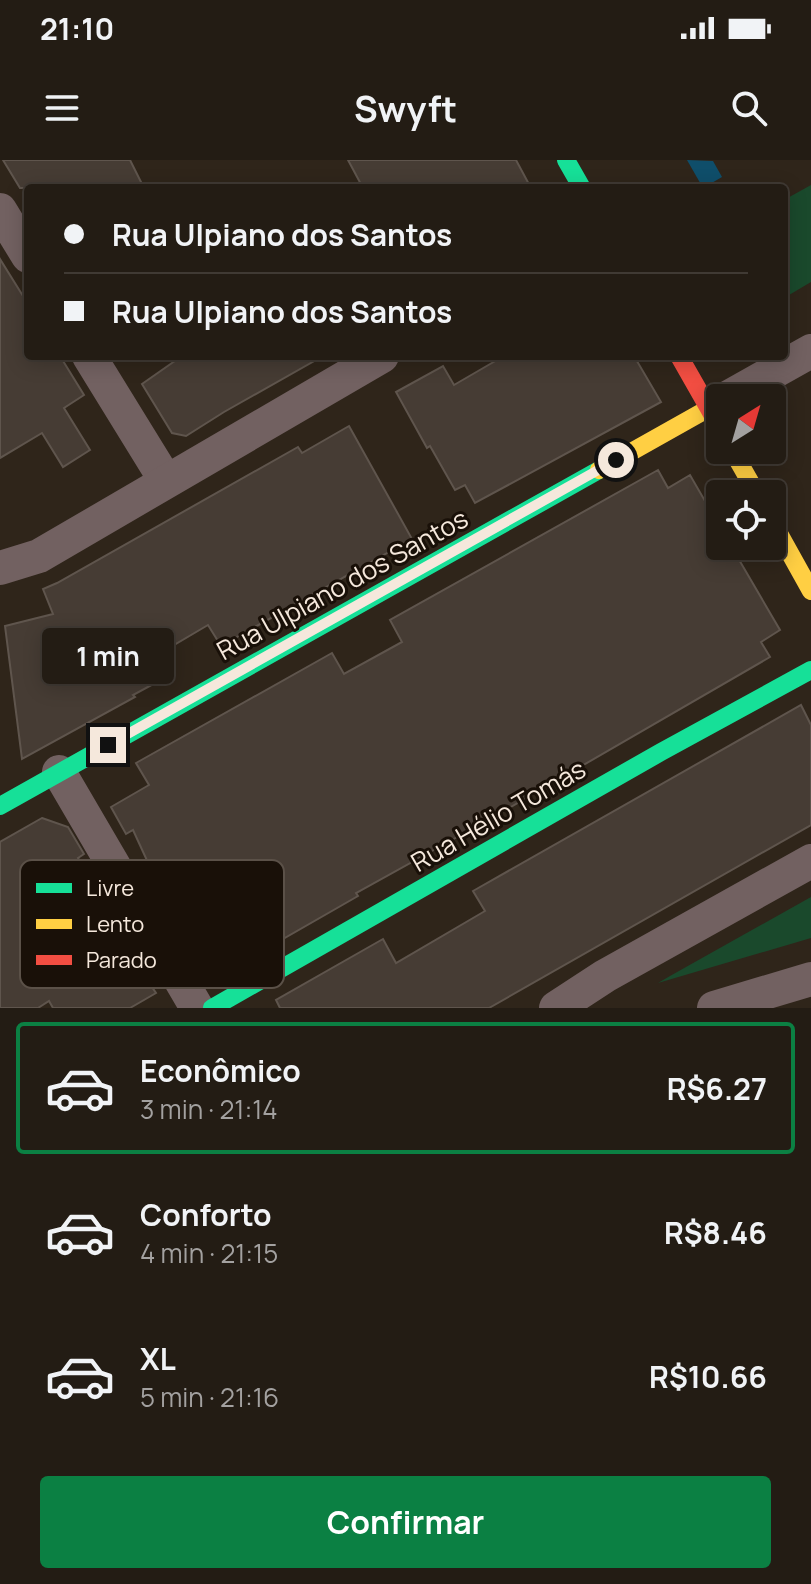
<!DOCTYPE html>
<html lang="pt">
<meta charset="utf-8">
<style>
body{margin:0;font-family:Manrope,sans-serif;background:#2b251d;color:#f1f3f6;height:100vh;display:flex;flex-direction:column;font-size:30px;white-space:nowrap}
*{box-sizing:border-box;margin:0}
p{font-size:26px;color:#a3a1a0}
.icon{flex:none;width:44px;height:44px;fill:none;stroke:currentColor;stroke-width:2;stroke-linecap:round;stroke-linejoin:round}
.map{position:relative;height:848px;overflow:hidden}
.details{display:flex;flex-direction:column;background:#231c14;flex:1}
.details>*{flex:none}
.hud{position:absolute;left:24px;top:24px;width:764px;height:176px;border-radius:8px;box-shadow:0 4px 20px #0003,0 0 0 2px #403a34;display:grid;align-content:center;height:176px;padding:0 40px;background:#231c14}
.needle{width:52px;rotate:37deg}
.buttons{position:absolute;left:706px;top:224px;display:grid;gap:16px}
.buttons a{display:grid;place-items:center;width:80px;height:80px;border-radius:8px;background:#231c14;box-shadow:0 4px 20px #0003,0 0 0 2px #403a34;font-size:40px}
.end{position:absolute;width:36px;height:36px;margin:-18px;border:10px solid #f5e8dc;background:#111;box-shadow:0 0 0 4px #111}
.from{border-radius:50%}
.bubble{position:absolute;height:56px;border-radius:8px;background:#231c14;box-shadow:0 4px 20px #0003,0 0 0 2px #403a34;font-size:26px;font-weight:700;line-height:56px;text-align:center}
.hud b{display:flex;align-items:center;gap:28px;height:76px;font-size:30px}
.hud b+b{border-top:2px solid #403a34}
.hud i{width:20px;height:20px;background:#f1f3f6}
ul{padding:14px 0 0;list-style:none}
li{display:flex;align-items:center;gap:24px;height:132px;margin:0 16px 12px;padding:0 24px;border:4px solid transparent;border-radius:8px}
li div{flex:1}
li b{display:block;font-size:30px}
li em{font-style:normal;font-weight:700}
li.selected{border-color:#0b8043}
li>.icon{width:72px;height:72px;stroke-width:1.5}
.cta{display:flex;gap:16px;margin-top:auto;padding:16px 40px}
.cta a{flex:1;height:92px;border-radius:8px;background:#0b8043;color:#fff;font-size:32px;font-weight:700;line-height:92px;text-align:center}
.status{display:flex;justify-content:space-between;align-items:center;height:56px;padding:0 40px;background:#231c14;direction:ltr}
.status svg{height:22px;fill:currentColor}
header{display:flex;justify-content:space-between;align-items:center;height:104px;padding:0 40px;background:#231c14;font-size:36px;font-weight:700}
.map>svg:first-child{display:block}
.green{fill:#1a492c}
.water{fill:#0f4e6a}
.building{fill:#463c34;stroke:#5f554d;stroke-width:2}
.lines{fill:none;stroke-linecap:round;stroke-linejoin:round}
.street{stroke:#726161;stroke-width:34}
.fast{stroke:#16e098;stroke-width:18}
.slow{stroke:#ffcf43;stroke-width:18}
.jam{stroke:#f24e42;stroke-width:18}
.route{stroke:#f5e8dc;stroke-width:10}
.labels{text-anchor:middle;dominant-baseline:central;stroke-width:6;stroke-linejoin:round;paint-order:stroke}
.street-label{font-size:26px;fill:#f5e8dc;stroke:#191008}
.key{fill:#191008;stroke:#5b5148;stroke-width:2}
.key-label{font-size:22px;fill:#f5e8dc}
</style>
<div class="status"><b>21:10</b><svg viewBox="0 0 49 12"><path d="M0 12V9h3v3zM5 12V6h3v6zM10 12V3h3v9zM15 12V0h3v12zM26 1h20v11H26zM47 4h2v5h-2z"/></svg></div>
<header><svg class="icon" aria-label="menu" viewBox="0 0 24 24"><path d="M4 6h16M4 12h16M4 18h16"/></svg>Swyft<svg class="icon" aria-label="search" viewBox="0 0 24 24"><circle cx="10" cy="10" r="6"/><path d="M15 15l6 6"/></svg></header>
<div class="map">
<svg width="811" height="848" viewBox="0 0 811 848">
<rect width="100%" height="100%" fill="#2f251a"/>
<!-- green -->
<g class="green">
<polygon points="811,25 811,122 784,138 784,40"/>
<polygon points="811,737 811,778 658,823 670,816"/>
</g>
<!-- water -->
<polygon class="water" points="687,0 713,1 722,17 703,28"/>
<!-- building -->
<g class="building">
<polygon points="3,0 130,0 144,28 20,28"/>
<polygon points="348,0 516,0 531,28 363,28"/>
<polygon points="0,99 28,144 28,196 60,196 84,235 64,248 90,290 63,307 42,273 0,298"/>
<polygon points="182,196 323,196 224,252 186,276 172,273 142,224"/>
<polygon points="504,196 634,196 661,242 475,343 465,325 455,330 430,286 427,288 396,232 443,206 454,225"/>
<polygon points="349,266 412,379 221,486 208,465 159,494 170,515 133,535 135,537 22,599 5,466 53,454 43,429 57,423 298,287 302,293"/>
<polygon points="658,310 668,328 690,315 720,367 720,386 731,386 780,470 761,482 770,497 497,655 356,733 358,736 250,798 249,795 222,811 194,804 148,725 156,720 133,670 126,674 111,647 149,625 136,603 332,493 344,514 402,482 390,460"/>
<polygon points="801,545 811,565 811,665 489,848 280,848 276,840 383,779 396,803 485,751 473,731"/>
<polygon points="42,658 68,667 84,694 78,698 108,748 114,745 140,790 124,786 156,833 130,848 53,848 49,841 38,848 0,848 0,682"/>
</g>
<g class="lines">
<!-- street -->
<g class="street">
<polyline points="0,50 28,96"/>
<polyline points="89,196 166,321"/>
<polyline points="727,238 811,191"/>
<polyline points="0,408 39,396 382,196"/>
<polyline points="59,612 197,848"/>
<polyline points="556,848 605,816 811,701"/>
<polyline points="714,848 811,819"/>
</g>
<!-- fast -->
<g class="fast">
<polyline points="566,0 582,28"/>
<polyline points="0,646 599,310"/>
<polyline points="212,848 661,592 811,510"/>
</g>
<!-- slow -->
<g class="slow">
<polyline points="732,290 757,334"/>
<polyline points="599,310 720,242"/>
<polyline points="772,361 811,431"/>
</g>
<!-- jam -->
<polyline class="jam" points="679,196 720,268"/>
</g>
<g class="lines">
<!-- route -->
<polyline class="route" points="108,585 616,300"/>
</g>
<g class="labels">
<!-- street labels -->
<g class="street-label">
<text transform="translate(342 424) rotate(-29)">Rua Ulpiano dos Santos</text>
<text transform="translate(498 655) rotate(-30)">Rua Hélio Tomás</text>
</g>
</g>
<!-- legend -->
<rect x="20" y="700" width="264" height="128" rx="12" class="key"/>
<rect x="36" y="723" width="36" height="10" fill="#16e098"/>
<rect x="36" y="759" width="36" height="10" fill="#ffcf43"/>
<rect x="36" y="795" width="36" height="10" fill="#f24e42"/>
<g class="key-label">
<text x="86" y="736">Livre</text>
<text x="86" y="772">Lento</text>
<text x="86" y="808">Parado</text>
</g>
</svg>
<div class="buttons">
<a><svg class="needle" viewBox="-14 -14 28 28"><path d="M0-13l5 13h-10z" fill="#e53935"/><path d="M0 13l5-13h-10z" fill="#a3a1a0"/></svg></a>
<a><svg class="icon" aria-label="locate" viewBox="0 0 24 24"><circle cx="12" cy="12" r="6"/><path d="M12 2v4M12 18v4M2 12h4M18 12h4"/></svg></a>
</div>
<i class="end from" style="left:616px;top:300px"></i>
<i class="end" style="left:108px;top:585px"></i>
<div class="bubble" style="left:42px;top:468px;width:132px">1 min</div>
<div class="hud">
<b><i class="from"></i>Rua Ulpiano dos Santos</b>
<b><i></i>Rua Ulpiano dos Santos</b>
</div>
</div>
<section class="details">
<ul>
<li class="selected"><svg class="icon" aria-label="car" viewBox="0 0 24 24"><path d="M5 17H2v-5l4-1 3-4h7l3 4 3 1v5h-3M9 17h6M6 11h13"/><circle cx="7" cy="17" r="2"/><circle cx="17" cy="17" r="2"/></svg><div><b>Econômico</b><p>3 min · 21:14</p></div><em>R$6.27</em></li>
<li><svg class="icon" aria-label="car" viewBox="0 0 24 24"><path d="M5 17H2v-5l4-1 3-4h7l3 4 3 1v5h-3M9 17h6M6 11h13"/><circle cx="7" cy="17" r="2"/><circle cx="17" cy="17" r="2"/></svg><div><b>Conforto</b><p>4 min · 21:15</p></div><em>R$8.46</em></li>
<li><svg class="icon" aria-label="car" viewBox="0 0 24 24"><path d="M5 17H2v-5l4-1 3-4h7l3 4 3 1v5h-3M9 17h6M6 11h13"/><circle cx="7" cy="17" r="2"/><circle cx="17" cy="17" r="2"/></svg><div><b>XL</b><p>5 min · 21:16</p></div><em>R$10.66</em></li>
</ul>
<div class="cta"><a>Confirmar</a></div>
</section>
